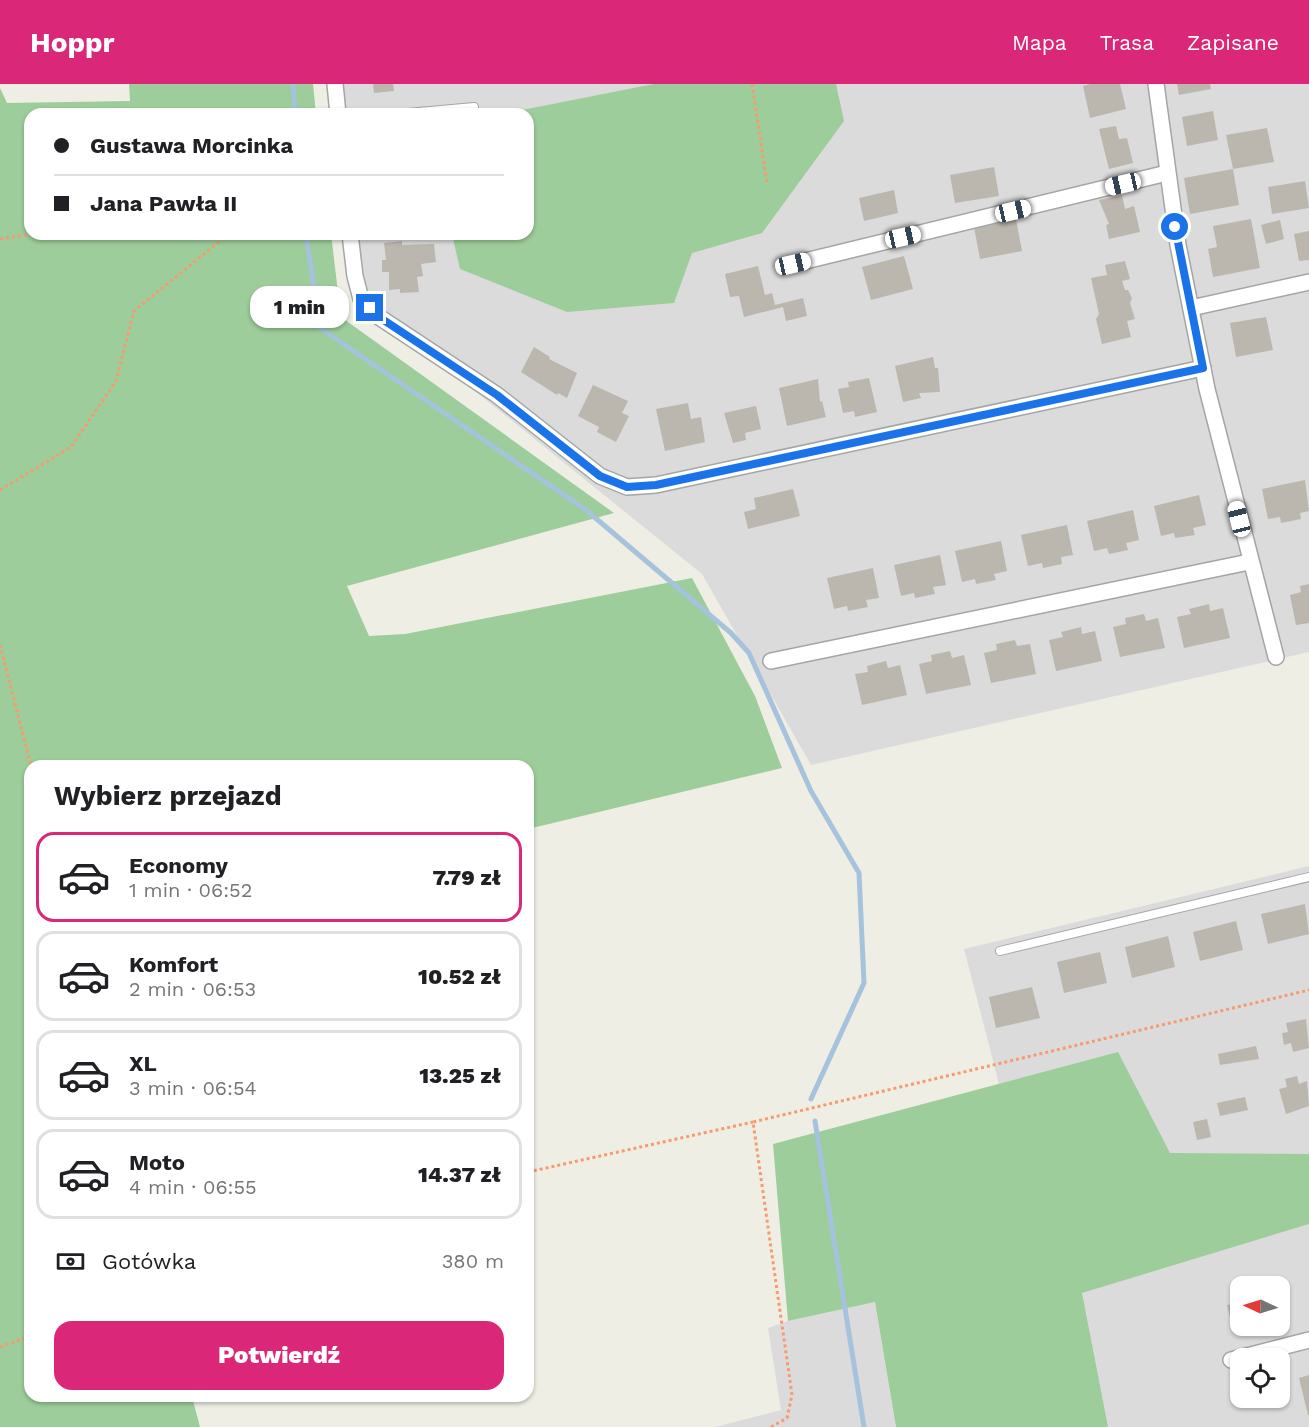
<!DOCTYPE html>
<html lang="pl">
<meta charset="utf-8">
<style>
body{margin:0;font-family:"Work Sans",sans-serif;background:#f2f2f2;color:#202124;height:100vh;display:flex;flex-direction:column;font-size:22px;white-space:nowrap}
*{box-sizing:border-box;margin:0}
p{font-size:20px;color:#757577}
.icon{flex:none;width:33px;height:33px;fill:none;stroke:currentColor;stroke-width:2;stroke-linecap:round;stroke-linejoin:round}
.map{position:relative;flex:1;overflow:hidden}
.sheet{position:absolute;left:24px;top:676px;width:510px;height:642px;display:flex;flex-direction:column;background:#fff;border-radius:18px;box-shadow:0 2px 4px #0004}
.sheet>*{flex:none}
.banner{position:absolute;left:24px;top:24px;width:510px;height:132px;border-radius:18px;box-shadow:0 2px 4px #0004;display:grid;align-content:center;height:132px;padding:0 30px;background:#fff}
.needle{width:39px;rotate:274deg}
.fabs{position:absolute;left:1230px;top:1192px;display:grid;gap:12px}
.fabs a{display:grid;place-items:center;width:60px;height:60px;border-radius:12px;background:#fff;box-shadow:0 2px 4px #0004;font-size:30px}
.end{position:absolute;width:27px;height:27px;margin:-14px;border:8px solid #1a73e8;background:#fff;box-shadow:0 0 0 3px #fff}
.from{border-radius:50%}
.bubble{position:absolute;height:42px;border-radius:18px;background:#fff;box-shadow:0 2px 4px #0004;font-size:20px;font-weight:800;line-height:42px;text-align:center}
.car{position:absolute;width:18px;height:36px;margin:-18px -9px;border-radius:8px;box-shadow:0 0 4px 2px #0007;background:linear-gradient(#fff 24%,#345 0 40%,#fff 0 76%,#345 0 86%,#fff 0)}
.banner b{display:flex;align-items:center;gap:21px;height:57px;font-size:22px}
.banner b+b{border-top:2px solid #e0e0e0}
.banner i{width:15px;height:15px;background:#202124}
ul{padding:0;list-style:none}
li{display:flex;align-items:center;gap:18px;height:90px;margin:0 12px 9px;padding:0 18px;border:3px solid #e0e0e0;border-radius:18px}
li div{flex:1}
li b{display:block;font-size:22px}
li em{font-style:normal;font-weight:800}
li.selected{border-color:#db2777}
li>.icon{width:54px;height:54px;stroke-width:1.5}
h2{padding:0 30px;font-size:27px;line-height:72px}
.pay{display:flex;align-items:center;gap:15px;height:66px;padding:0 30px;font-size:22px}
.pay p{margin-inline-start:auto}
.primary-button{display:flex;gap:12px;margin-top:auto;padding:12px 30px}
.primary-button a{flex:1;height:69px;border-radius:18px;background:#db2777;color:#fff;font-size:24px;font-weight:800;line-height:69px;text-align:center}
header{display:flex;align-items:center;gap:36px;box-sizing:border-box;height:84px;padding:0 30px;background:#db2777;color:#fff}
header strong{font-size:28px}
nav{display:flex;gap:33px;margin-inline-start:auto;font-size:21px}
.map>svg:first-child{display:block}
.residential{fill:#dcdbdb;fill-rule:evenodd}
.forest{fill:#9dcd9a}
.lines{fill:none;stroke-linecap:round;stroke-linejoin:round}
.stream{stroke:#a5c3dc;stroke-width:5}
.building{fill:#bbb7ae}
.lane-casing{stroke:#a5a5a5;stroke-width:10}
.street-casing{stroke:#a5a5a5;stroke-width:18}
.path{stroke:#f79a6d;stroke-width:3;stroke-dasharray:3 3;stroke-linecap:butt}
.lane{stroke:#fff;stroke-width:8}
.street{stroke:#fff;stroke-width:15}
.route{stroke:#1a73e8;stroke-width:8}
</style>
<header>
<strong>Hoppr</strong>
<nav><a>Mapa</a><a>Trasa</a><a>Zapisane</a></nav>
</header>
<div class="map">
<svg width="1309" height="1343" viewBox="0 0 1309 1343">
<rect width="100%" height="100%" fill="#efeee4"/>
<!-- residential -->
<g class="residential">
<polygon points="337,0 1309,0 1309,568 811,681 702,490 361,215 354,150 528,150 528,30 341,30"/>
<path d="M1309,782V1343H1088L964,865ZM1240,1203H1280V1242H1240ZM1240,1275H1280V1314H1240Z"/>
<polygon points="875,1218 896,1343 715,1343 781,1326 768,1244 788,1237"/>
</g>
<!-- forest -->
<g class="forest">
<polygon points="129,0 313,0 316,30 30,30 30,150 331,150 341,233 614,429 347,502 369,552 405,550 692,494 755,612 782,684 528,745 528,682 30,682 30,1312 192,1313 200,1343 0,1343 0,4 7,19 130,17"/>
<polygon points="654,0 836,0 844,37 762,149 692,169 674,219 567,228 460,185 452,150 528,150 528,30 501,30"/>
<polygon points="1118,968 1170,1069 1309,1070 1309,1140 1082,1209 1108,1343 896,1343 875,1218 788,1237 773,1060"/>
</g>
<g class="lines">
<!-- stream -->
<g class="stream">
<polyline points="293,0 295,30"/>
<polyline points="306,150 320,244 586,426 731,549 749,569 811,707 859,789 864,899 811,1015"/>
<polyline points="815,1037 864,1343"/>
</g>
</g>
<!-- building -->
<g class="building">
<polygon points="373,0 393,0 394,7 374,9"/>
<polygon points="1090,0 1120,0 1126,25 1090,34 1083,2"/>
<polygon points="1177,0 1210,0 1211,5 1179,11"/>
<polygon points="1213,27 1218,56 1187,62 1182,33"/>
<polygon points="1116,42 1119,55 1127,54 1133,79 1109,85 1099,45"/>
<polygon points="1267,44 1274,78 1233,85 1226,51"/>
<polygon points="994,83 999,112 955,119 950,91"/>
<polygon points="1233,85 1239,121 1190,130 1184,94"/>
<polygon points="1305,97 1309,124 1272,130 1268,103"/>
<polygon points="894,106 898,129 864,137 859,114"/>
<polygon points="1122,111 1125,125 1134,122 1140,148 1109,155 1106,141 1109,140 1099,116"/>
<polygon points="1016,135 1022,167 980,175 974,143"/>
<polygon points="1251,135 1260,184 1213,193 1208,165 1217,163 1213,142"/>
<polygon points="1280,136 1284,155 1266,160 1261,141"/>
<polygon points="1309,147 1309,176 1299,177 1294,150"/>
<polygon points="402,157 402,161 434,160 436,178 421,180 423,192 417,193 419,208 400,209 400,205 389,206 389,188 382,188 382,176 386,176 384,159"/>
<polygon points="904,172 913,205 871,216 862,183"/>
<polygon points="1125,177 1130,195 1122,197 1125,206 1128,206 1132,214 1130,219 1135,235 1127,237 1131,253 1102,260 1096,235 1099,230 1091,194 1107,191 1105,181"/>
<polygon points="758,182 765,211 772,209 775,221 803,214 807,232 786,237 783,223 744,233 739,212 730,213 725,190"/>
<polygon points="1266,233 1273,266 1236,273 1230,239"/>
<polygon points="534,263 550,273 549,275 577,289 567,314 558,309 557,311 521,288"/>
<polygon points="933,273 935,284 938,284 940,308 919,309 921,314 903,318 895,282"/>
<polygon points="869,294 877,328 855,333 854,327 843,329 838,305 849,303 848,298"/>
<polygon points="818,295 820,318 822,317 826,333 787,342 779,304"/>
<polygon points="593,301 628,317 622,329 629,332 616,358 597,348 599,343 578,332"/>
<polygon points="688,319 691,335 701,333 705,358 665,367 656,325"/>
<polygon points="756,322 761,345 745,349 746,356 733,359 724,329"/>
<polygon points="1305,396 1309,427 1300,429 1301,435 1281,439 1280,433 1268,435 1262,405"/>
<polygon points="793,405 800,432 748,445 744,428 756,425 754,414"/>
<polygon points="1199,411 1206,441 1193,444 1195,451 1175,454 1174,449 1161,452 1154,422"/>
<polygon points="1133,426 1139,456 1126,459 1128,466 1109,470 1107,464 1094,467 1087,437"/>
<polygon points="1067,441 1073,471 1061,473 1062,480 1043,484 1042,479 1028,482 1021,451"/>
<polygon points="1001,457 1007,487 994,490 996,496 976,500 975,495 962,498 955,467"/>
<polygon points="940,471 946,501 933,503 935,510 915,514 914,509 901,512 894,481"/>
<polygon points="873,484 879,514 866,516 868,523 848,527 847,522 834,525 827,494"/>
<polygon points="1309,500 1309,539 1296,541 1290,511 1301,508 1300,502"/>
<polygon points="1209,520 1210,527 1223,524 1230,554 1184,564 1177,533 1191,530 1189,525"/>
<polygon points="1144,530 1146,537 1158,534 1165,564 1120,573 1113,543 1126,540 1125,534"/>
<polygon points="1081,543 1082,550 1095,547 1102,577 1056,587 1049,556 1063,553 1061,548"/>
<polygon points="1015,556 1017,562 1030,560 1036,590 991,599 984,569 997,566 996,560"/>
<polygon points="950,567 952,574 964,571 971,601 926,610 919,580 932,577 931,571"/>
<polygon points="886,577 888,584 900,581 907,611 862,621 855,590 868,588 867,582"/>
<polygon points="1305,820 1309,850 1268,860 1261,830"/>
<polygon points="1236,837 1243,866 1200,877 1193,848"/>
<polygon points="1168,852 1175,883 1132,894 1125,863"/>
<polygon points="1100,868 1107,899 1064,909 1057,878"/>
<polygon points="1032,903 1040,934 996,944 989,913"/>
<polygon points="1306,935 1309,964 1293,968 1291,959 1284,961 1282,949 1288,948 1286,939"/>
<polygon points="1256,962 1259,975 1220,981 1218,970"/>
<polygon points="1297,992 1299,1000 1307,997 1309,1022 1286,1030 1279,1005 1287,1003 1285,995"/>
<polygon points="1245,1013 1248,1026 1220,1032 1217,1019"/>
<polygon points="1207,1035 1211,1053 1197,1056 1193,1038"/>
<polygon points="1240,1209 1240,1243 1233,1245 1227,1221 1234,1220 1232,1211"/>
<polygon points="1309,1291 1309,1331 1308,1331 1299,1294"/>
</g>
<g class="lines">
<!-- lane casing -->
<g class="lane-casing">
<g id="lane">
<polyline points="397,30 474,23"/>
<polyline points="1000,867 1309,793"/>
</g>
</g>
<!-- street casing -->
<g class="street-casing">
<g id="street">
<polyline points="335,0 338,30"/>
<polyline points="1156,0 1178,161 1207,305 1276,573"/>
<polyline points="350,150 355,192 361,215 379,233 497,311 600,392 627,403 656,401 1203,284"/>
<polyline points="793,180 1167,89"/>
<polyline points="1191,224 1309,198"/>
<polyline points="771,577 1249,478"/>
<polyline points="1231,1276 1309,1256"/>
</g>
</g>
<!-- path -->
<g class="path">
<polyline points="752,0 767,99"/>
<polyline points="204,150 226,152 232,150"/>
<polyline points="0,155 31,150"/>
<polyline points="0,406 71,363 116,297 134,227 226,152"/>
<polyline points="0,561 31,682"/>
<polyline points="528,1088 753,1038"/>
<polyline points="0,1263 30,1252"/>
<polyline points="771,1343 787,1334 792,1311 753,1038 1309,906"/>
</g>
<!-- lane -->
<use href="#lane" class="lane"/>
<!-- street -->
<use href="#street" class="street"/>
</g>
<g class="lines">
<!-- route -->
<polyline class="route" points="370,224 379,233 497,311 600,392 627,403 656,401 1203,284 1175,143"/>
</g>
</svg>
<div class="fabs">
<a><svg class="needle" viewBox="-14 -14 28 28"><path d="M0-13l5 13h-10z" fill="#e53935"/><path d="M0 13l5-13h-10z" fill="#757577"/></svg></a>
<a><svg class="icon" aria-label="locate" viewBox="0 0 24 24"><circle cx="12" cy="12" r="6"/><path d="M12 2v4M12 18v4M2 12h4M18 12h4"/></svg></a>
</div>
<i class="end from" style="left:1175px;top:143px"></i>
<i class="end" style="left:370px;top:224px"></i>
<div class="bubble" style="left:250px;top:202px;width:99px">1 min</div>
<i class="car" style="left:1123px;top:100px;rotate:257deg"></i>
<i class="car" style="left:1013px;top:127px;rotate:77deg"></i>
<i class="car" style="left:903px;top:153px;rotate:77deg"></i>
<i class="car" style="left:793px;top:180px;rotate:77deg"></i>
<i class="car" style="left:1239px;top:435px;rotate:346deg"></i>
<div class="banner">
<b><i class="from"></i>Gustawa Morcinka</b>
<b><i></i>Jana Pawła II</b>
</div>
<section class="sheet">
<h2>Wybierz przejazd</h2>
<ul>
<li class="selected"><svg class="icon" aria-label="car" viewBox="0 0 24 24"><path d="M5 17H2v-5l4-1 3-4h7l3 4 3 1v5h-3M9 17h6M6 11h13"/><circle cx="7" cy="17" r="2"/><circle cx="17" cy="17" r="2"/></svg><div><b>Economy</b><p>1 min · 06:52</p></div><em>7.79 zł</em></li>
<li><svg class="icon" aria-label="car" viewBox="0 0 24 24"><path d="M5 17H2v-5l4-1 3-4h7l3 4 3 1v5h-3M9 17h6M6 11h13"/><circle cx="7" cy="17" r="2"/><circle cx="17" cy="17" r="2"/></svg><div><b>Komfort</b><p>2 min · 06:53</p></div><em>10.52 zł</em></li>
<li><svg class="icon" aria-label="car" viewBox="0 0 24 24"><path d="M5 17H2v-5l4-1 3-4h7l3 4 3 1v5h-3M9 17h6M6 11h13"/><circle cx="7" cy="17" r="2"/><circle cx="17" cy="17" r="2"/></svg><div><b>XL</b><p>3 min · 06:54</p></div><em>13.25 zł</em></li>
<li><svg class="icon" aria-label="car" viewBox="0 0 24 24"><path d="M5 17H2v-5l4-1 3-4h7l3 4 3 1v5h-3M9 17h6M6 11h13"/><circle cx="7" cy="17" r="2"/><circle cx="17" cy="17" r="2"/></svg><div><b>Moto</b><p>4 min · 06:55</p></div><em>14.37 zł</em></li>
</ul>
<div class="pay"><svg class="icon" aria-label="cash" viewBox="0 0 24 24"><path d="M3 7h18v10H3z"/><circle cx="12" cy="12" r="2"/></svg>Gotówka<p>380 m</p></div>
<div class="primary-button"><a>Potwierdź</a></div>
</section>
</div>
